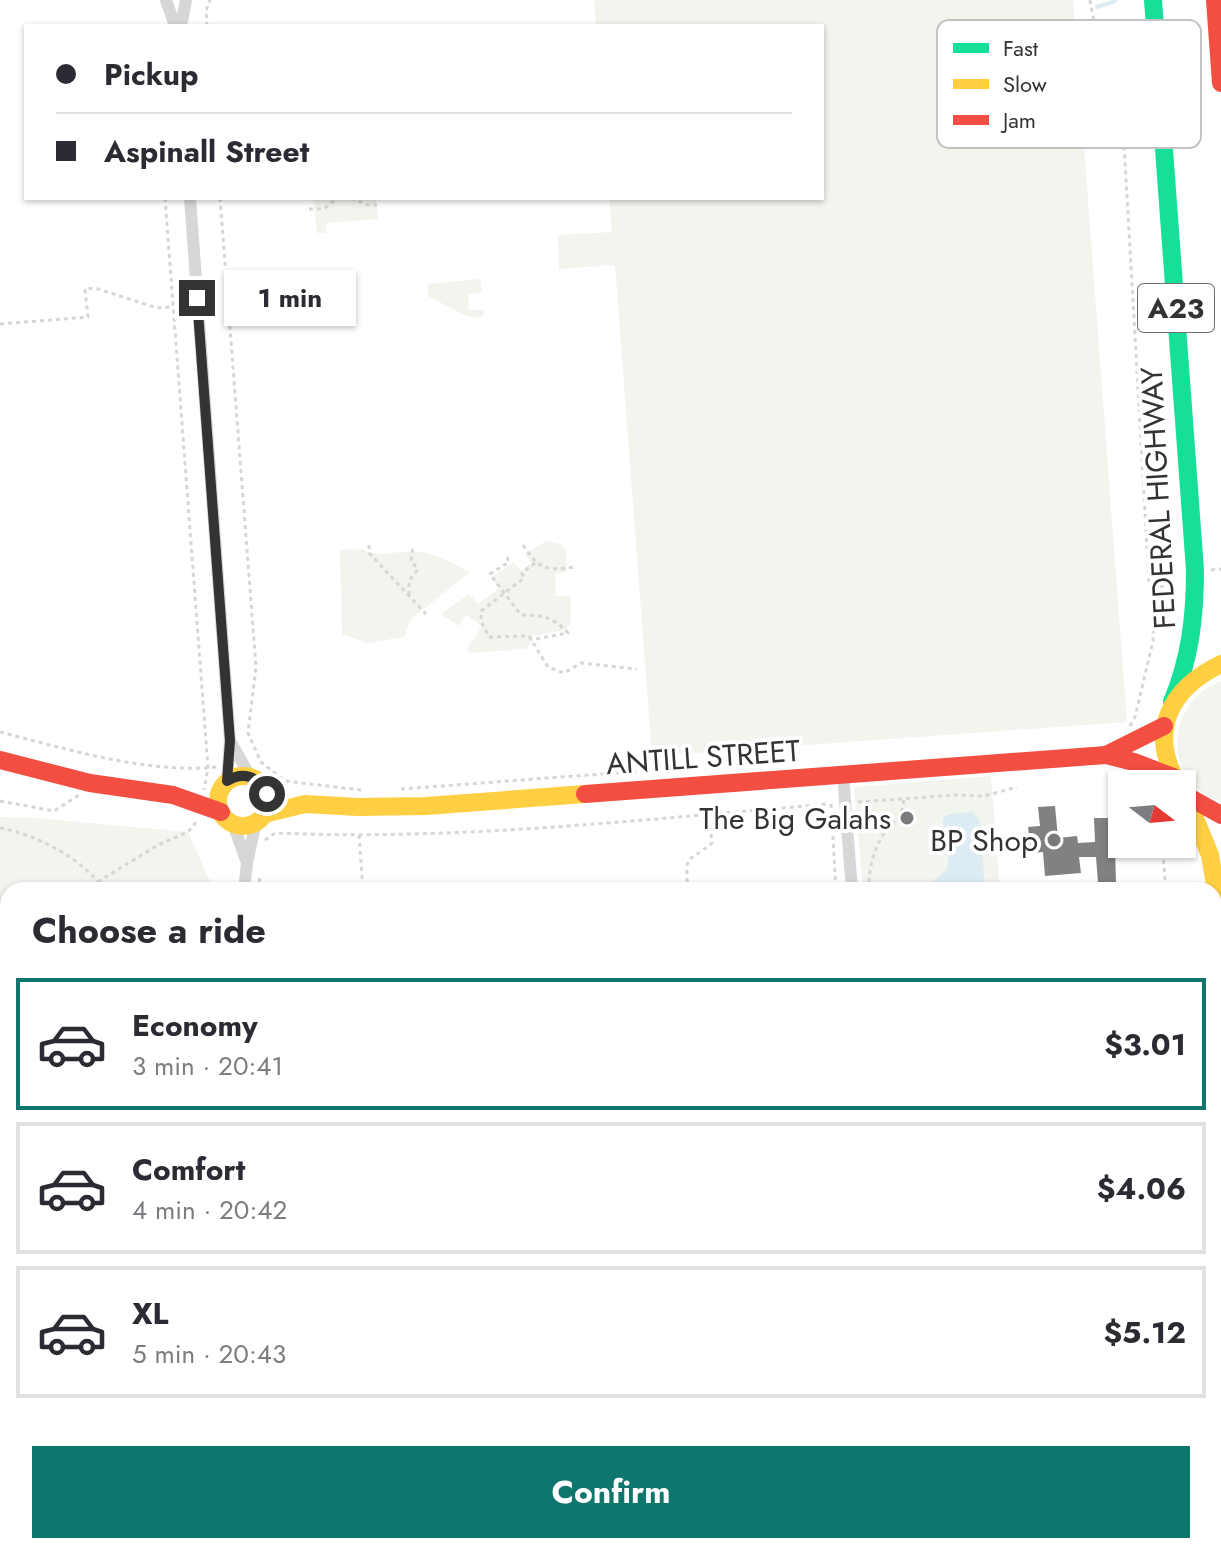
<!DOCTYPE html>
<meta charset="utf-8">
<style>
body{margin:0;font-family:Jost,sans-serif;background:#f2f2f3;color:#2b2b33;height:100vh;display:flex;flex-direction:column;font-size:30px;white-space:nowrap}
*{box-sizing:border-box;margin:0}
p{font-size:26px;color:#7c7c81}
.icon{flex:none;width:44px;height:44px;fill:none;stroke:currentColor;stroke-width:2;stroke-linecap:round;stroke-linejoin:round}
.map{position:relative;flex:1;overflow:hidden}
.panel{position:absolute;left:0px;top:882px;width:1222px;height:672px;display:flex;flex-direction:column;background:#fff;border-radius:24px 24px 0 0;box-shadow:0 2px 6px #0004}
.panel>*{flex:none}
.top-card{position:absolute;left:24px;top:24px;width:800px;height:176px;border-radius:0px;box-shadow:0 2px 6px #0004;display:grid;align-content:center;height:176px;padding:0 32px;background:#fff}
.needle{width:52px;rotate:106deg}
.tools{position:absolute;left:1108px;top:770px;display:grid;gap:16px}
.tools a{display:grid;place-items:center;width:88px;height:88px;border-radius:0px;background:#fff;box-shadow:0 2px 6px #0004;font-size:40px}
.end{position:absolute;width:36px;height:36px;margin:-18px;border:10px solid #333;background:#fff;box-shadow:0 0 0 4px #fff}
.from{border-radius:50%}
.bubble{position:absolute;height:56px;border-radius:0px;background:#fff;box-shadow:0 2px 6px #0004;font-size:26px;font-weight:700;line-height:56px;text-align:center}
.top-card b{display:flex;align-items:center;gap:28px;height:76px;font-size:30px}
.top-card b+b{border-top:2px solid #e1e1e2}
.top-card i{width:20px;height:20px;background:#2b2b33}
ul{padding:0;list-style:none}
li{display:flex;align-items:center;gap:24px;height:132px;margin:0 16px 12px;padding:0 16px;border:4px solid #e1e1e2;border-radius:0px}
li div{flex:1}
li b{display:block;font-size:30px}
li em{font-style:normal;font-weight:700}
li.active{border-color:#0f766e}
li>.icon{width:72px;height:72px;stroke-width:1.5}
h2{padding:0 32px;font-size:36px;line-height:96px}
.cta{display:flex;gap:16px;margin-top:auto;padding:16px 32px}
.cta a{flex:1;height:92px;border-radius:0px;background:#0f766e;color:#fff;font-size:32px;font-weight:700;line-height:92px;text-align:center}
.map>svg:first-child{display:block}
.green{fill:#f1f5ed}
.water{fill:#ddebf3}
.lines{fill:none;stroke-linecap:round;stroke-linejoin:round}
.stream{stroke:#ddebf3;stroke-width:4}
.building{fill:#818181}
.path{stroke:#d6d6d6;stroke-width:3;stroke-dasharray:4 4;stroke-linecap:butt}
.street{stroke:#d7d7d7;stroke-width:12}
.fast{stroke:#16e098;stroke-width:18}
.slow{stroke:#ffcf43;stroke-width:18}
.jam{stroke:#f24e42;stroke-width:18}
.route{stroke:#333;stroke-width:10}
.poi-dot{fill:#7a7a7a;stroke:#fff;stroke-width:3}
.labels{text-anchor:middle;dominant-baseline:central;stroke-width:8;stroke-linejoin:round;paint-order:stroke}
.shield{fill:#fff;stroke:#707070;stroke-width:2}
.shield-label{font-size:28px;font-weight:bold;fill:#333}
.street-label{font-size:30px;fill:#333;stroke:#fff}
.poi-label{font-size:30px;fill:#333;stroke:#fff;text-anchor:end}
.key{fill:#fff;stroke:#c2c2c2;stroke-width:2}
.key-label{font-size:22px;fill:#333}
</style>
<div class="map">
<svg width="1221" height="1554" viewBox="0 0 1221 1554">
<rect width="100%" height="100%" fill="#fff"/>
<!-- green -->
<g class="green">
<polygon points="594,0 1073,0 1127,722 652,756 615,265 559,269 558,235 612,232 609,198 822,198 822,26 596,26"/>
<polygon points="313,198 376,198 378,219 326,223 326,233 317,233"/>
<polygon points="480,279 482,292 468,294 469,310 483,310 484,315 479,318 466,316 428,296 428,284"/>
<polygon points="546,541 561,544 566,551 567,572 555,574 556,596 571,596 571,621 566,630 533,636 527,649 470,653 467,649 482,626 466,615 459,626 441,614 469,594 478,604 499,588 491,578 514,562 521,571 531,563 525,554"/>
<path d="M362,549C378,560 402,548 420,552C437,555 455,564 470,572L411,619L404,637L367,643L342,634L340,550Z"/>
<path d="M1221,681V802C1161,781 1164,703 1221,681Z"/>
<polygon points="991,776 1000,890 863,889 854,787"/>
<polygon points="0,817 36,818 188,832 214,890 8,890 8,1546 1203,1546 1204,1554 0,1554"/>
</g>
<!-- water -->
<path class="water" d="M972,812L980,820L985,889L924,890L947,869C948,863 949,855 949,848C945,819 929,814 972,812Z"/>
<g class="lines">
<!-- stream -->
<polyline class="stream" points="1097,7 1115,1"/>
</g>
<!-- building -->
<polygon class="building" points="1055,806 1058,838 1077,836 1078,843 1095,842 1094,818 1114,818 1116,882 1098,883 1096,857 1079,857 1081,873 1045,876 1043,852 1031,853 1028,827 1040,826 1038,807"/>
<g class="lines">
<!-- path -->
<g class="path">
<polyline points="1090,0 1095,27 1116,73 1123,126 1149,582 1154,597"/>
<polyline points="207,26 206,11 210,0"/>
<polyline points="165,198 208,768 204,790"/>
<polyline points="220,198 256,667 248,733 261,762 285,781 361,790"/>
<polyline points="351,198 368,205 377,205"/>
<polyline points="309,209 324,209 337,198"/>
<polyline points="0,324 88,317 85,289 95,288 157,308 173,307"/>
<polyline points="369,545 369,553 426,614"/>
<path d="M523,545C540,570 545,571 575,567"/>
<path d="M507,557L509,562L490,574L521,615C543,615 553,617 568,633L531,640"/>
<polyline points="535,563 522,573 524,578 481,611 481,621 489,637 529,636 548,667 564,673 581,663 637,669"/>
<polyline points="1211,570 1221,569"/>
<polyline points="409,595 409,581 418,569 411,561 413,545"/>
<polyline points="1130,726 1135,717 1153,641 1154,597 1163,585 1176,575"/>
<path d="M0,732C67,749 147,774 216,767"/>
<polyline points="401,789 655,770"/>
<polyline points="0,801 54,811 79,795"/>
<polyline points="858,802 956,795 984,796 1017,787"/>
<polyline points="831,804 836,890"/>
<path d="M0,828C38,835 81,858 105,890"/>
<polyline points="359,835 363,890"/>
<path d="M265,840L275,833C459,841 645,819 829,804"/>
<polyline points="1162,844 1166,890"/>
<polyline points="84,890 160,844 188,832 196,822"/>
<polyline points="259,890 260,874"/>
<path d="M688,890C685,851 686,865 712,843L709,814"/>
<path d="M868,890C870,859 876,836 901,816L904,798"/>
<polyline points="1214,975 1221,986"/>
<polyline points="0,1000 8,1005"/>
<polyline points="82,1546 84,1554"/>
<polyline points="597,1546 598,1554"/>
<polyline points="1072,1546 1087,1554"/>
<polyline points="1212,1546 1213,1554"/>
</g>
<!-- street -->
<g class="street">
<polyline points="166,0 175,26"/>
<polyline points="181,26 186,0"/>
<polyline points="190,198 230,741 227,781"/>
<polyline points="230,741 250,776"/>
<polyline points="843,775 852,890"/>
<polyline points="233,824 246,860"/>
<polyline points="244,890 247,863 256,822"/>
</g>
<!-- fast -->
<path class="fast" d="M1153,0L1195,570C1195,617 1190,659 1172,702"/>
<!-- slow -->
<g class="slow">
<circle cx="243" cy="801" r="25"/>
<path d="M1178,784C1148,732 1169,689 1221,664"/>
<polyline points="1185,794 1210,855 1221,920"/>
<polyline points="264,814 305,804 358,807 426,806 585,794"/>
</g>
<!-- jam -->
<g class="jam">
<polyline points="1215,0 1221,83"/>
<polyline points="1106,755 1164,726"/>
<polyline points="0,760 90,783 173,795 221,812"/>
<polyline points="585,794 1106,755 1134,762 1173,777"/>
<polyline points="1187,796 1221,815"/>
</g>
</g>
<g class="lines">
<!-- route -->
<path class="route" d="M197,298L230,741L227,781C243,771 259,776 267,794"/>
</g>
<!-- markers -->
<g class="poi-dot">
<circle cx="907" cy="818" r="8"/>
<circle cx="1054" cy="840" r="8"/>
</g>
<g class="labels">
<!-- shield labels -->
<rect class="shield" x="1138" y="284" width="76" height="48" rx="6"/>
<g class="shield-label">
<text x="1176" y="308">A23</text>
</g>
<!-- street labels -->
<g class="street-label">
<text transform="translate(1158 498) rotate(-93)">FEDERAL HIGHWAY</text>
<text transform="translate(703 757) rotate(-4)">ANTILL STREET</text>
</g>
<!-- poi labels -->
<g class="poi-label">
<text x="891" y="818">The Big Galahs</text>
<text x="1038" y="840">BP Shop</text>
</g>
</g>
<!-- legend -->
<rect x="937" y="20" width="264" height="128" rx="12" class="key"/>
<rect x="953" y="43" width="36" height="10" fill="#16e098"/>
<rect x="953" y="79" width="36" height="10" fill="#ffcf43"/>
<rect x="953" y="115" width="36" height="10" fill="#f24e42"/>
<g class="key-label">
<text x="1003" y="56">Fast</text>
<text x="1003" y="92">Slow</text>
<text x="1003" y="128">Jam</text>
</g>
</svg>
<div class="tools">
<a><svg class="needle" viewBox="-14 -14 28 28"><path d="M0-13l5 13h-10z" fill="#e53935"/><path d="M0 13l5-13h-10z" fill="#7c7c81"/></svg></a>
</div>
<i class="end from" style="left:267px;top:794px"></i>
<i class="end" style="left:197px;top:298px"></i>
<div class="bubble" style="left:224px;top:270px;width:132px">1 min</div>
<div class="top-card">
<b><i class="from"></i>Pickup</b>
<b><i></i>Aspinall Street</b>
</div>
<section class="panel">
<h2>Choose a ride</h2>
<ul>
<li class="active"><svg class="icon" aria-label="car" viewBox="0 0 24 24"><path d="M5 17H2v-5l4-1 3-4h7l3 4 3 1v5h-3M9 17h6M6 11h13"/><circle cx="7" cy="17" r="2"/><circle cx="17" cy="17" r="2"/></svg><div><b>Economy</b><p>3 min · 20:41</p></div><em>$3.01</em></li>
<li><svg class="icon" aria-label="car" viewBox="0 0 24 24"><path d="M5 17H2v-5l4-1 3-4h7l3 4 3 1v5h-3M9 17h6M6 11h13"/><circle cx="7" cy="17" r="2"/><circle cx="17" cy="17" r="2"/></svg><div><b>Comfort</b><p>4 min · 20:42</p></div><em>$4.06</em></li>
<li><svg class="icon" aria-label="car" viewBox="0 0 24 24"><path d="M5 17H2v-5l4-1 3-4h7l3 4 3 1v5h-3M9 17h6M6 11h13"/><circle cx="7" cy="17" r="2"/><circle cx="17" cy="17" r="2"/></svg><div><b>XL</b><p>5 min · 20:43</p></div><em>$5.12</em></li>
</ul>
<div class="cta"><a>Confirm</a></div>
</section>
</div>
